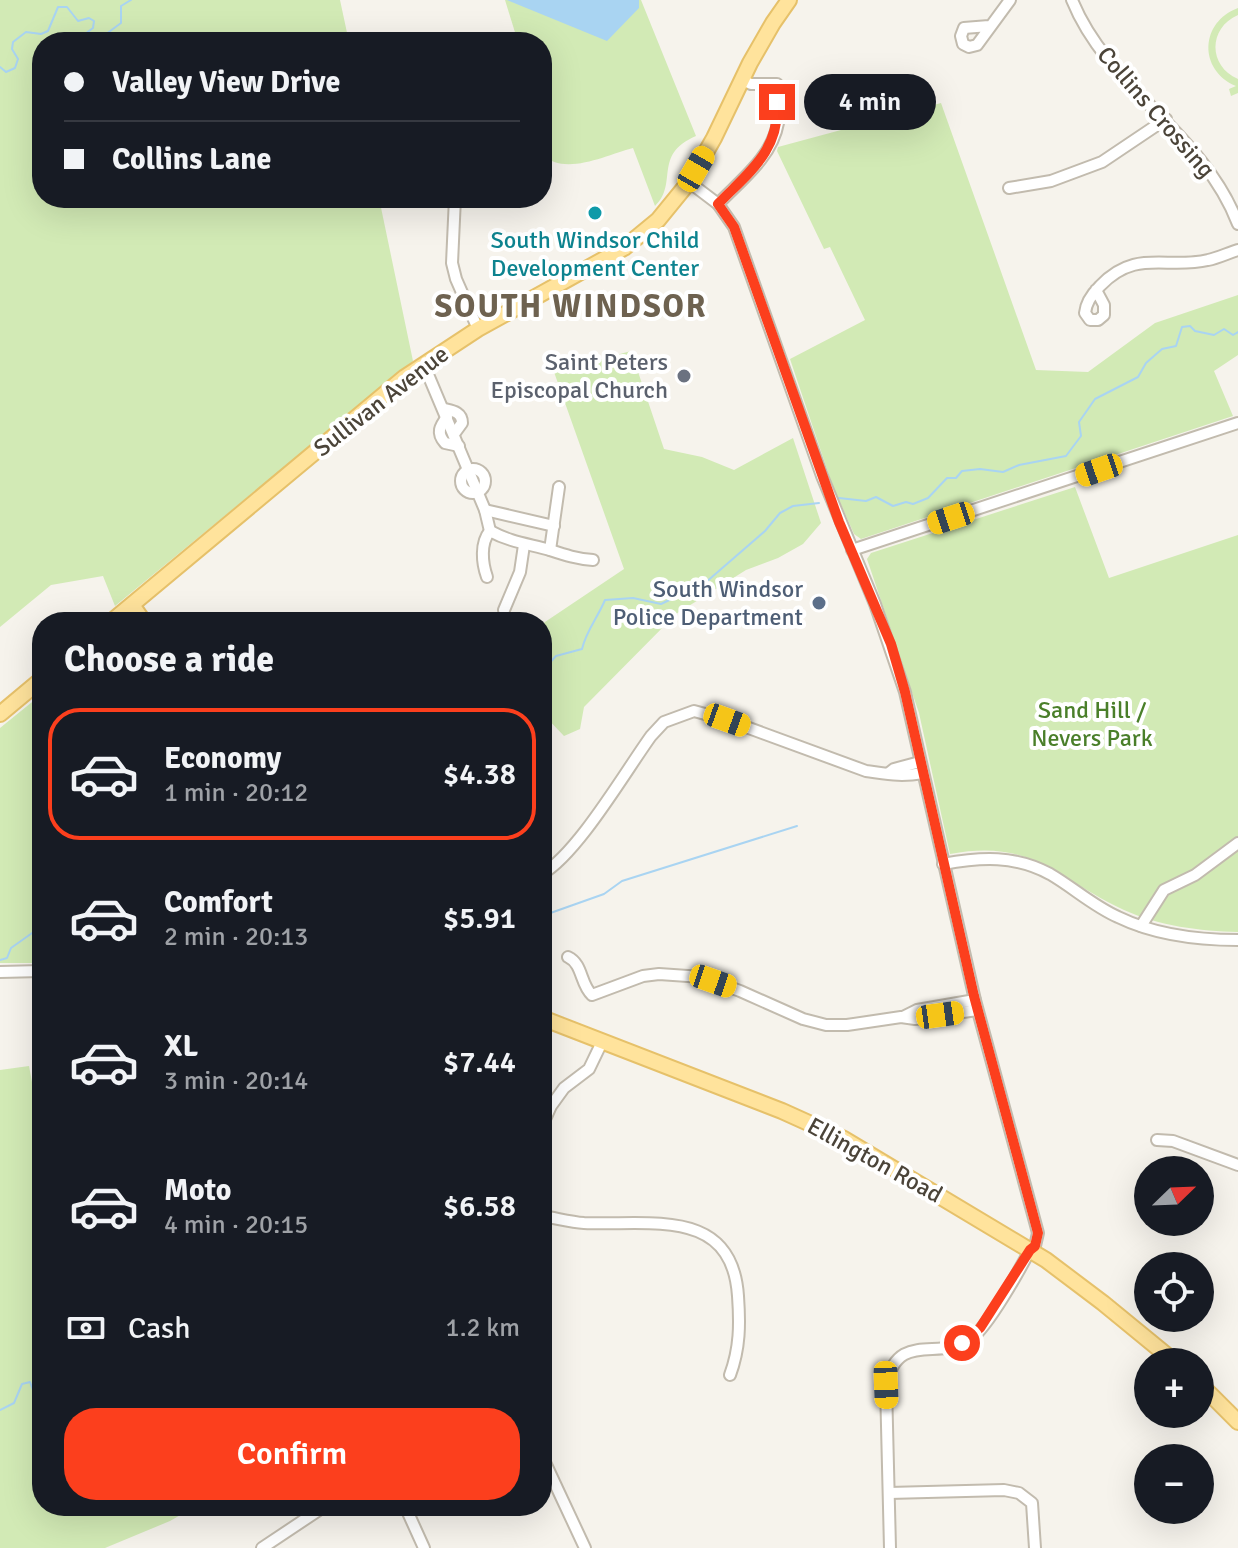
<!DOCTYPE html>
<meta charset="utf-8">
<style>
body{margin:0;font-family:Signika,sans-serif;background:#242831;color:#f1f3f6;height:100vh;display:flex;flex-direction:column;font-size:30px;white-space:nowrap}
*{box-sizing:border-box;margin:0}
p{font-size:26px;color:#9ea1a6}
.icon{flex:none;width:44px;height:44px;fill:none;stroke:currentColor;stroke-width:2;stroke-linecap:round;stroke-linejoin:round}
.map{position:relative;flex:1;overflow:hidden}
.details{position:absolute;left:32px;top:612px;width:520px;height:904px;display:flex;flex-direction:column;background:#171b24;border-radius:32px;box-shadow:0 8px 32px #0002}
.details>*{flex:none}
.top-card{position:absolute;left:32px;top:32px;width:520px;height:176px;border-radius:32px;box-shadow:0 8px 32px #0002;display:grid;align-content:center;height:176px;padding:0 32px;background:#171b24}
.needle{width:52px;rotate:67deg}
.tools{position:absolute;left:1134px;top:1156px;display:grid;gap:16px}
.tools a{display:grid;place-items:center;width:80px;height:80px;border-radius:50%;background:#171b24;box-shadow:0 8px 32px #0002;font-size:40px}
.end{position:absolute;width:36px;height:36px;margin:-18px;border:10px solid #fc3f1d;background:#fff;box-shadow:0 0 0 4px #fff}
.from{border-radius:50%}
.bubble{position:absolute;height:56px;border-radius:28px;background:#171b24;box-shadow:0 8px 32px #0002;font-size:26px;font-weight:600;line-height:56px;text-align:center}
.car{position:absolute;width:24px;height:48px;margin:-24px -12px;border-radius:10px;box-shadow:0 0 6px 2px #0007;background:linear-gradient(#f5c518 24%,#345 0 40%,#f5c518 0 76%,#345 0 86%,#f5c518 0)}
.top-card b{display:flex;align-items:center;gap:28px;height:76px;font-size:30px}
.top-card b+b{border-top:2px solid #363941}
.top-card i{width:20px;height:20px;background:#f1f3f6}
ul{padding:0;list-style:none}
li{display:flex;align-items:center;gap:24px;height:132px;margin:0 16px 12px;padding:0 16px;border:4px solid transparent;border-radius:32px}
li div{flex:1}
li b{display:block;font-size:30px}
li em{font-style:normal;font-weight:600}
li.selected{border-color:#fc3f1d}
li>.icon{width:72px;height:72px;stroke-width:1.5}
h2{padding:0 32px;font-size:36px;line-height:96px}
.pay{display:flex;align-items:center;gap:20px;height:88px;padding:0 32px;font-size:30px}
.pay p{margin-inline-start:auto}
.primary-button{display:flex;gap:16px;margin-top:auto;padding:16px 32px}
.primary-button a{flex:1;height:92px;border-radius:32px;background:#fc3f1d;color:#fff;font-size:32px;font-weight:600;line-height:92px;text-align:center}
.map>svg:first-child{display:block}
.green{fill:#d2eab5}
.water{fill:#a9d4f2}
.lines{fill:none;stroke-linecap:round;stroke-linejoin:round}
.stream{stroke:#a9d4f2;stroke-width:2}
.minor-casing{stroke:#c2bbae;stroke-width:14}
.major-casing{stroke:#e6c16a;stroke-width:18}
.minor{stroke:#fff;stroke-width:10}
.major{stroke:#ffe39c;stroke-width:14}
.route{stroke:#fc3f1d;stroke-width:10}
.culture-dot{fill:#0f9aa8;stroke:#fff;stroke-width:3}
.worship-dot{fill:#6b7280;stroke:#fff;stroke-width:3}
.service-dot{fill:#5c6f8a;stroke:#fff;stroke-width:3}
.labels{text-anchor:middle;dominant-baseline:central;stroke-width:8;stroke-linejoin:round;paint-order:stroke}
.street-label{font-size:24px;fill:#4b4439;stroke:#fff}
.culture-label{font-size:24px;fill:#0d838f;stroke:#fff}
.worship-label{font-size:24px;fill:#5b616d;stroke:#fff;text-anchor:end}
.service-label{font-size:24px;fill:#4e5e75;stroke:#fff;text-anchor:end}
.park-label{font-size:24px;fill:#4a7f2a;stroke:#fff}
.district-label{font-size:32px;font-weight:bold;letter-spacing:2px;fill:#6e6250;stroke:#fff}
</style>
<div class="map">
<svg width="1238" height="1548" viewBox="0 0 1238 1548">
<rect width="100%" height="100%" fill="#f6f3ec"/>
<!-- green -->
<g class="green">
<polygon points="0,0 340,0 349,42 42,42 42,198 379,198 413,361 115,606 103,576 51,585 0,627"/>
<path d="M505,0H641L696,136C652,155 679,183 655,206L633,148C606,155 564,177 542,154V42H518Z"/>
<path d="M1238,8V15C1208,28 1208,66 1238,79V93L1231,96L1229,89L1236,86C1198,70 1200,22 1238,8Z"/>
<polygon points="941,103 1036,370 1088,372 1155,323 1238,295 1238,355 1214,371 1233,416 861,539 854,534 832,484 790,359 865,320 830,247 824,249 777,151 778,147"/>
<polygon points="631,351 664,449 702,457 734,470 793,438 821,523 803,544 778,558 746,570 676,614 584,707 580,729 564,736 542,713 542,624 624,569 554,372"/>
<path d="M1075,487L1109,578L1238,535V932C1200,931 1159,926 1124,910C1057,879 1033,838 950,854L919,713L867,559L871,553Z"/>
<polygon points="42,694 42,963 0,963 0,728"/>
<polygon points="29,1066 35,1098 42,1097 42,1506 196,1506 170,1521 105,1548 0,1548 0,1070"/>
</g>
<!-- water -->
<polygon class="water" points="507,0 639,0 639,8 607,41"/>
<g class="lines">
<!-- stream -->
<g class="stream">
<polyline points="0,67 6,72 15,68 18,59 12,49 13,42 26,32 41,34 48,31 58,7 67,7 78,21 89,18 94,21 93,28 85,34 98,40 121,23 121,6 131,0"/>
<polyline points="839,498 866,501 876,497 893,506 906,502 913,504 928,498 947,478 956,478 962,471 980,469 1003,472 1019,465 1066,456 1081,436 1079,422 1095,399 1138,377 1146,363 1162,349 1176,346 1182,327 1190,326 1195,331 1214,335 1224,329 1233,335 1238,332"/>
<path d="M542,671L556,656L582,649C586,631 598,617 605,600L633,598L661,604L705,583L765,531L780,513L793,506L819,503"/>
<polyline points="542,916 604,894 622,881 797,826"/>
<polyline points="0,960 7,958 11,948 42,926"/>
<polyline points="0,1410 14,1403 22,1384 30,1382 33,1390 42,1393"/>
</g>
<!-- minor casing -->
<g class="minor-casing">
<g id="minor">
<path d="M1072,0C1108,89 1203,132 1238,224"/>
<polyline points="989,26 964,28 961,36 963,44 969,47 977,45 1010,0"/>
<path d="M689,182L718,204L734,227L822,476L875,604L905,692L975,1000L1038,1233L1035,1246L1030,1250C1019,1271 989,1325 971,1339C939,1362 898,1329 886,1385L890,1548"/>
<polyline points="1009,188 1051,181 1102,162 1166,119"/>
<polyline points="455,198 452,263 456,279 478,329"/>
<path d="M718,204C741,180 772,157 778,123C780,111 777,97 777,84H751L742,80"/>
<path d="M1096,290L1104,305V315L1098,320H1090L1085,313C1086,302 1092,294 1100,286C1136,248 1166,270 1208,260C1218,258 1228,253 1238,250"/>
<polyline points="424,365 485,510 490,531"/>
<path d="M444,409C453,411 462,412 462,423L454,434"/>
<path d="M447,417C440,426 436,433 445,443L459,446"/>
<circle cx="473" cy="481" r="12"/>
<polyline points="485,510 554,526"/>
<path d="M490,531C510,542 529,544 550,550C565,555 577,559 593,560"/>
<polyline points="550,550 559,487"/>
<polyline points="852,550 1238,423"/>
<path d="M487,577C482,563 480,543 490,531"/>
<polyline points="504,610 520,572 524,545"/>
<polyline points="889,773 894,769 920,762"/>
<path d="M943,864C981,857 1015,855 1050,874C1074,888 1093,906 1118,917C1155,935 1197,940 1238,940"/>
<path d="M542,874C578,853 625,772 651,736L664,722L694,711L727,720L866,771C888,774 900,777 923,773"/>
<polyline points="1141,926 1164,890 1195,875 1238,843"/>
<path d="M568,957C583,964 580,984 592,995L643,976L659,974L702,977L740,991L803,1019L826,1025H847L901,1017L915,1019L977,1010"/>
<polyline points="0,972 42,971"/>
<polyline points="903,1017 917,1010 975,1000"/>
<polyline points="542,1126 551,1106 564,1088 589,1069 602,1042"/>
<polyline points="1157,1140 1173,1141 1238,1165"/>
<path d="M542,1216C556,1218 570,1222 584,1223C649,1226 732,1206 738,1296C740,1324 740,1348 730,1375"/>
<polyline points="542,1456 585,1548"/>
<polyline points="889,1493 1004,1490 1019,1493 1032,1503 1035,1548"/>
<polyline points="405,1506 424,1548"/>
<polyline points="262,1548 325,1506"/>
</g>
</g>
<!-- major casing -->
<g class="major-casing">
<g id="major">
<polyline points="132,605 144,622"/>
<polyline points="111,622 405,377 478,329 624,248 658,220 689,182 714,138 750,63 773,23 789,0"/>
<polyline points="0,714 42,679"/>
<polyline points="542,1018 782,1111 844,1139 1046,1260 1103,1303 1175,1362"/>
<polyline points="1200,1384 1238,1422"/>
</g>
</g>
<!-- minor -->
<use href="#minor" class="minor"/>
<!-- major -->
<use href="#major" class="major"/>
</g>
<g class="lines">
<!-- route -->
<path class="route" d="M777,102C780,151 749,172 718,204L734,227L839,522L891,644L905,692L974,996L1038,1233L1035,1246L1030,1250L980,1328L962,1343"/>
</g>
<!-- markers -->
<circle class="culture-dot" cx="595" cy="213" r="8"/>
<circle class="worship-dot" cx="684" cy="376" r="8"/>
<circle class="service-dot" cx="819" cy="603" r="8"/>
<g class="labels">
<!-- street labels -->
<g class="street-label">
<text transform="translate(1156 112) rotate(49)">Collins Crossing</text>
<text transform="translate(381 401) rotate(-38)">Sullivan Avenue</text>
<text transform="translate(875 1160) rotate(29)">Ellington Road</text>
</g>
<!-- culture labels -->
<g class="culture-label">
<text x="595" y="240">South Windsor Child<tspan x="595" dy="28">Development Center</tspan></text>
</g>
<!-- worship labels -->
<g class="worship-label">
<text x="668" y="362">Saint Peters<tspan x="668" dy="28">Episcopal Church</tspan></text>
</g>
<!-- service labels -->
<g class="service-label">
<text x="803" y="589">South Windsor<tspan x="803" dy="28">Police Department</tspan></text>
</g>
<!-- park labels -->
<g class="park-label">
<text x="1092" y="710">Sand Hill /<tspan x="1092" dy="28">Nevers Park</tspan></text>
</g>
<!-- district labels -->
<g class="district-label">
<text x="571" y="306">SOUTH WINDSOR</text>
</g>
</g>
</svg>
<div class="tools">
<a><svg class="needle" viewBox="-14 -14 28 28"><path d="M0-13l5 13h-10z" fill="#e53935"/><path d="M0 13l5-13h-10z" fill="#9ea1a6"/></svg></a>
<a><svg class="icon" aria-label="locate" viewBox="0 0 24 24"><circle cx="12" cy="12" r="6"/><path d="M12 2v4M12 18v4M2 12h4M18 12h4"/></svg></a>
<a>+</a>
<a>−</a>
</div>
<i class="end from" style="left:962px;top:1343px"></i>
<i class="end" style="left:777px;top:102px"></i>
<div class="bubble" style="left:804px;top:74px;width:132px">4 min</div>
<i class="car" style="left:696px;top:169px;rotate:30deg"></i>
<i class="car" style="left:1099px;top:470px;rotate:251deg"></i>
<i class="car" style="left:951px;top:518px;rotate:252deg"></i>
<i class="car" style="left:727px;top:720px;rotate:110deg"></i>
<i class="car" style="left:713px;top:981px;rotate:109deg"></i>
<i class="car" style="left:940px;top:1015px;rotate:82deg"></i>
<i class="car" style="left:886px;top:1385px;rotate:178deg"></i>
<div class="top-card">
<b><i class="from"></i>Valley View Drive</b>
<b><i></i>Collins Lane</b>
</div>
<section class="details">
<h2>Choose a ride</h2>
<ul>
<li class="selected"><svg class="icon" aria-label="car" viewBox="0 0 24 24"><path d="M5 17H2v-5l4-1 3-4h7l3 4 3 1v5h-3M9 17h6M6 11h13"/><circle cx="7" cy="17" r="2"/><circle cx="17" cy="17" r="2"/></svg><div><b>Economy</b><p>1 min · 20:12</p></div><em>$4.38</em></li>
<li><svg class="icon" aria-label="car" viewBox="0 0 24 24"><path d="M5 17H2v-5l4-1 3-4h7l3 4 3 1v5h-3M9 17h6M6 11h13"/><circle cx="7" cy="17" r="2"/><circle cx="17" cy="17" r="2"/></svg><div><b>Comfort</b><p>2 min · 20:13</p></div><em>$5.91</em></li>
<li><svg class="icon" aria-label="car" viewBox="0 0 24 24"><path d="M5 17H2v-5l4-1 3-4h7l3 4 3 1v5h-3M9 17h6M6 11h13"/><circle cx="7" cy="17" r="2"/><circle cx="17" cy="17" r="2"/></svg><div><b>XL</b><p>3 min · 20:14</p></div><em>$7.44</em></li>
<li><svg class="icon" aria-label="car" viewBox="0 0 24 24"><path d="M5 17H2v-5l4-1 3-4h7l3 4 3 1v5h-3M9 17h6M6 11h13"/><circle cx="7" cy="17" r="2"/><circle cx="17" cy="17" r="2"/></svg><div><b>Moto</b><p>4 min · 20:15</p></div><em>$6.58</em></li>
</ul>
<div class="pay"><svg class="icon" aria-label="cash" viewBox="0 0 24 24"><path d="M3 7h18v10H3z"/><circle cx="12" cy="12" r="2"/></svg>Cash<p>1.2 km</p></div>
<div class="primary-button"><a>Confirm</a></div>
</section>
</div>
